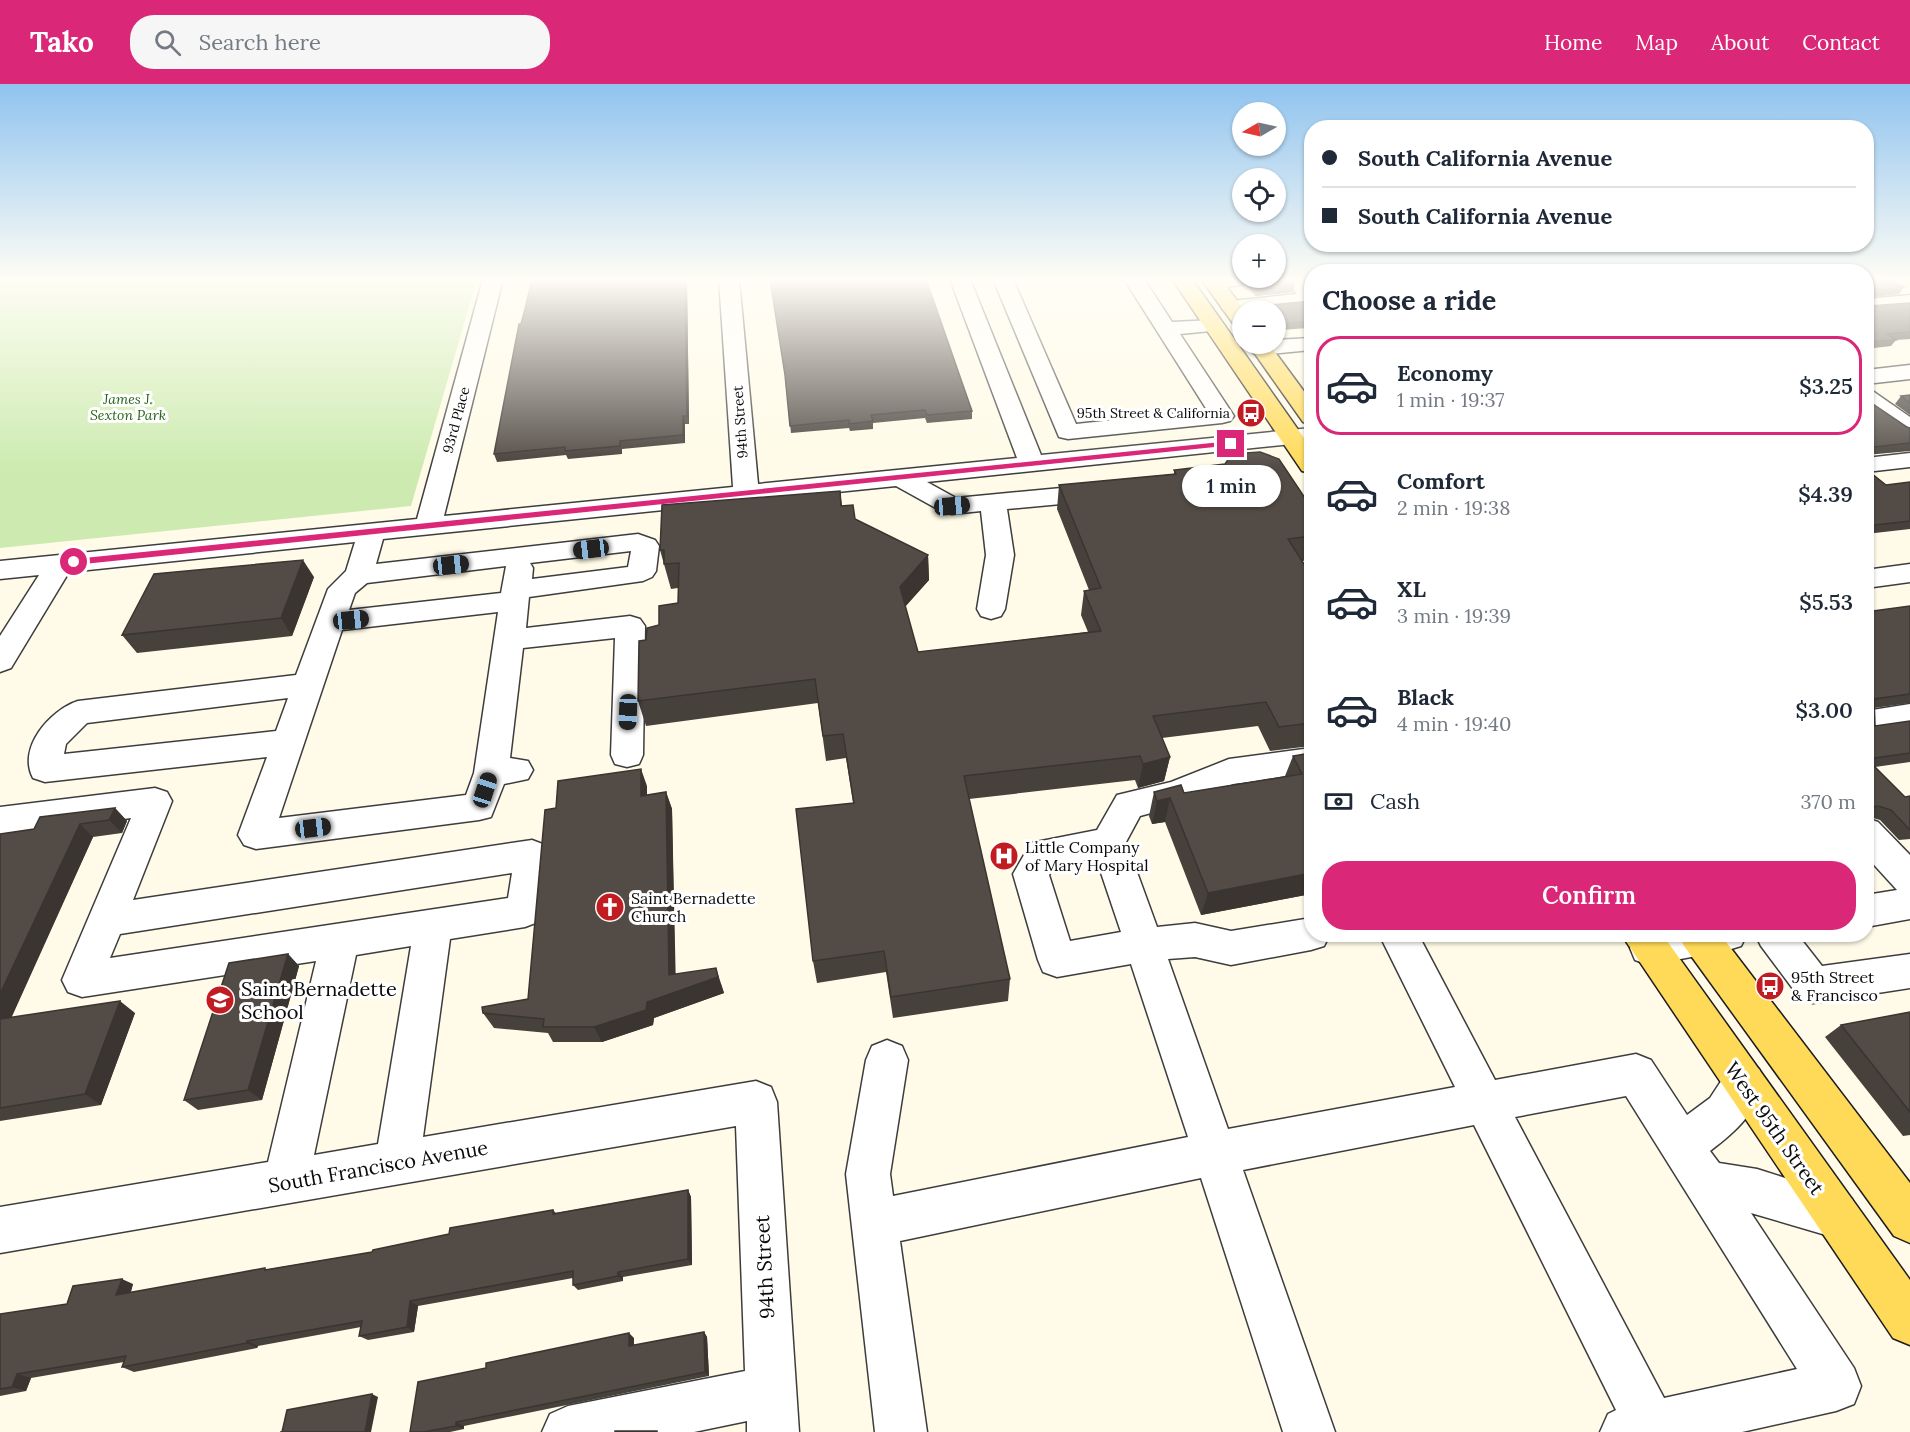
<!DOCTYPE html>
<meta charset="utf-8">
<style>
body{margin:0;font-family:Lora,serif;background:#f6f6f7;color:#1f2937;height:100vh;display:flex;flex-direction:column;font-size:22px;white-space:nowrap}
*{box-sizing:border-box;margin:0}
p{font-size:20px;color:#747a83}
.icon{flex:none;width:33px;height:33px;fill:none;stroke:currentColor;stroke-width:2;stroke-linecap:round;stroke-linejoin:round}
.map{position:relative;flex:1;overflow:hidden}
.drawer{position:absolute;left:1304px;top:180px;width:570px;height:678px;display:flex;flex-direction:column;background:#fff;border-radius:24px;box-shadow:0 2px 4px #0004}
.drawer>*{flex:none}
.banner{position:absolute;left:1304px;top:36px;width:570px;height:132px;border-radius:24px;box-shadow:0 2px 4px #0004;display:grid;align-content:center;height:132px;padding:0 18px;background:#fff}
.needle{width:39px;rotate:261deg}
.controls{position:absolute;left:1232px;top:18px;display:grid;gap:12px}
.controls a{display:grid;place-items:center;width:54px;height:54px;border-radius:50%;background:#fff;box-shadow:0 2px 4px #0004;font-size:30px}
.end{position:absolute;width:27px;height:27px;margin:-14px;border:8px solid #db2777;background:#fff;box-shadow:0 0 0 3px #fff}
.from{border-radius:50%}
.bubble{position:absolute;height:42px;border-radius:21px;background:#fff;box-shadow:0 2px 4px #0004;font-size:20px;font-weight:600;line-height:42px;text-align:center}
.car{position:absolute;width:18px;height:36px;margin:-18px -9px;border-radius:8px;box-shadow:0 0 4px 2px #0007;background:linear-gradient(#222 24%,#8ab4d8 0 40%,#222 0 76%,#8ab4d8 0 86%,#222 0)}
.banner b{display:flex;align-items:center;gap:21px;height:57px;font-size:22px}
.banner b+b{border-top:2px solid #e0e1e3}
.banner i{width:15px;height:15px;background:#1f2937}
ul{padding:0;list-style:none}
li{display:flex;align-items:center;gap:18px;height:99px;margin:0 12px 9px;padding:0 6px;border:3px solid transparent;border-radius:24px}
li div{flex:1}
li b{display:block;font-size:22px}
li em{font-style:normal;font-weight:600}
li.on{border-color:#db2777}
li>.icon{width:54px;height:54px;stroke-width:1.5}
h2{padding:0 18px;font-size:27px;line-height:72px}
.pay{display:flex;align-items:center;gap:15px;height:66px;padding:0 18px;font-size:22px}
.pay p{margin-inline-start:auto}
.cta{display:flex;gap:12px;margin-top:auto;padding:12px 18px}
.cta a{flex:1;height:69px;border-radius:24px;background:#db2777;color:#fff;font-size:24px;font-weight:600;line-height:69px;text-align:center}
header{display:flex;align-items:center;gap:36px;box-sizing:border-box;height:84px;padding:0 30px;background:#db2777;color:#fff}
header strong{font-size:28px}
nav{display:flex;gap:33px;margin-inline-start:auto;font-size:21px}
.search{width:420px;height:54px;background:#f6f6f7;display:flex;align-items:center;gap:15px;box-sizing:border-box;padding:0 21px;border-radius:24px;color:#747a83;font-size:22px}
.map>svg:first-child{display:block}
.green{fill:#cdebb0}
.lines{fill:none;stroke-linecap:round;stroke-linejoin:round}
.minor-casing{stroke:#3d3d3d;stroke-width:3}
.major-casing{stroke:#1b1b1b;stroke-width:3}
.minor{fill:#fff;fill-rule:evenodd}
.major{fill:#ffda58;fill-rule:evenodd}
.wall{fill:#47413c}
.shaded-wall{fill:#3a3531}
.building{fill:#534c46;stroke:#3a3531;stroke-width:1.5}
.route{fill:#db2777}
.labels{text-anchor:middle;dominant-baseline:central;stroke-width:6;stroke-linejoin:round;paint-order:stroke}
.far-park-label{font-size:14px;font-style:italic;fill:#276418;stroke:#fff}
.far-poi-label{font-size:14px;fill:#0a0a0a;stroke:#fff;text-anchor:end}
.far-street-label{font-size:14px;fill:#0a0a0a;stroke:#fff}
.poi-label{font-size:16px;fill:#0a0a0a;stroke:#fff;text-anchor:start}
.near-poi-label{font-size:20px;fill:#0a0a0a;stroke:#fff;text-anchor:start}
.near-street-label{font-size:20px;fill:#0a0a0a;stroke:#fff}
</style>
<header>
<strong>Tako</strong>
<div class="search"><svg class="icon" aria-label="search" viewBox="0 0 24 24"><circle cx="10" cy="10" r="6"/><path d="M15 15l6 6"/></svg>Search here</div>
<nav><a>Home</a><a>Map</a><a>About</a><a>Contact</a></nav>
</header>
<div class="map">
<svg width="1910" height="1348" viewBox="0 0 1910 1348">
<rect width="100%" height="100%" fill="#fffbe8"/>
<!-- green -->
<polygon class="green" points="0,195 477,195 411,422 0,464"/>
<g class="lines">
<!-- minor casing -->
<g class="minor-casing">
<g id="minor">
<path d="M483,195H503L444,432L733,403L719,195H739L758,400L1017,374L950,195H970L1041,371L1311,344V358L927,398L956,414L1072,403L1081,406L1085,411L1081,416L1072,419L1007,425L1014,471L1005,525L1001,532L991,535L981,532L977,525L986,471L981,427L952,430L943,428L896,402L383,455L376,480L638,450L655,456L659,462L656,487L652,493L643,497L529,513L526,544L630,532L640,535L645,542L643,671L639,680L627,683L615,680L611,671L615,554L523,564L510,674L528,677L533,686L528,695L504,700L491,733L479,736L256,765L244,761L238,751L267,673L45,698L33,694C17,664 50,626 78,617L296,591L328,505L346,487L355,458L69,488L11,584L0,588V552L39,491L0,495V477L417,435ZM631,467L628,483L532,495L533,484L530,479ZM506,482L501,509L349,526L355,509L367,499ZM498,528L474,689L466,711L279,734L342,546ZM288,614L276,647L64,670L66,660L87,639Z"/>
<polygon points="993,195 1013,195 1076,340 1207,326 1124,195 1144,195 1172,238 1214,236 1221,238 1225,242 1221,246 1180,250 1234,332 1230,337 1222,339 1068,355 1059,353"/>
<path d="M1205,195H1252L1249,199C1236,202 1219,205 1206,202L1203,198Z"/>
<polygon points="1285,195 1306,195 1311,201 1311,221 1231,229 1224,227 1221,223 1224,219 1231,217 1297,210"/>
<polygon points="1910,211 1910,223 1866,227 1866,215"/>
<polygon points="1311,254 1311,266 1261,271 1253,269 1250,264 1253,260 1275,260 1275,256"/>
<polygon points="1910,281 1910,295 1866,300 1866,286"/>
<polygon points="1866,306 1874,308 1910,333 1910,351 1902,349 1866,324"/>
<polygon points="1910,369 1910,383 1866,388 1866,374"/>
<polygon points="1910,480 1910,498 1866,504 1866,486"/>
<polygon points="1910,620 1910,644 1866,651 1866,627"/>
<path d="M1311,664V690L1233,700L1188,719L1140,732L1126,758L1157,843L1195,839L1231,847L1311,834V850H1330L1324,862L1311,866L1231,881L1195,873L1168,875L1228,1045L1455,1003L1379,850H1418L1495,996L1636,970L1651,976L1687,1031L1710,1014L1729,985L1744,979L1759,985L1765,999C1750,1034 1740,1044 1710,1067L1719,1079L1757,1085L1852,1115L1859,1131L1852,1147L1836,1154L1751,1129L1854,1284L1861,1302L1854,1320L1836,1327L1742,1348H1600L1608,1330L1616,1326L1474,1041L1243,1086L1335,1348H1283L1201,1094L900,1157L927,1348H875L846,1090L866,976L872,962L887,956L902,962L908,976L890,1090L893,1112L1188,1053L1131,880L1057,893L1043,888L1038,876L1013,790L1031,759L1097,746L1117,711L1171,698L1229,675ZM1096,774L1121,848L1070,857L1049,791L1055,782ZM1626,1012L1797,1285L1664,1314L1515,1033Z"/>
<path d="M155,704L167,708L172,717L133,816L532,756L545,761C553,778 547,820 538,838L525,843L450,855L423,1053L756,997L771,1003L777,1018L799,1348H747V1337L694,1348H542L550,1330L568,1322L745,1287L736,1042L0,1169V1123L268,1078L316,877L82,913L68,908L62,896L131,734L0,751V723ZM512,789L508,814L110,874L120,850ZM411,862L378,1060L314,1071L356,871Z"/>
<polygon points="1866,734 1878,738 1910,771 1910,835 1866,843 1866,811 1897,806 1866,772"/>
<polygon points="1640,850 1747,850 1741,862 1728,866 1649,881 1635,876 1630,864 1635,852"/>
<polygon points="1755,850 1797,850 1822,882 1910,870 1910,904 1813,919 1799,913 1761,862"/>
</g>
</g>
<!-- major casing -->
<g class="major-casing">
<g id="major">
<polygon points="1172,195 1192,195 1311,364 1311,389 1302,387"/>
<polygon points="1201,195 1221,195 1244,226 1242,226 1242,244 1235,242"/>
<polygon points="1248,260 1269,260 1311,317 1311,340 1303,338"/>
<polygon points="1621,850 1662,850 1910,1196 1910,1261 1893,1254"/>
<polygon points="1678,850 1720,850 1910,1099 1910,1159 1894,1152 1684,862"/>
</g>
</g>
<!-- minor -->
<use href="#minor" class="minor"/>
<!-- major -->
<use href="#major" class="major"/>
</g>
<!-- wall -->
<g class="wall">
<polygon points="532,195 687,195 689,340 685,340 685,359 622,365 622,370 568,375 566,371 497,378 494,370 521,240 525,225"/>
<polygon points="1248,195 1293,195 1295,198 1293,208 1255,212 1247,202"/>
<polygon points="1866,195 1899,210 1869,213 1869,222 1910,219 1910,255 1896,256 1891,262 1866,265"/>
<polygon points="1311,217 1311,248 1308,244 1281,246 1275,238 1275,226 1267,226 1269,221"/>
<polygon points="785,294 972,327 972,335 927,339 925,334 873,339 873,345 850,347 849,344 791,349"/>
<polygon points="1910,311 1910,331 1895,320 1901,312"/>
<polygon points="1866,315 1907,343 1910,344 1910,367 1866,371"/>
<polygon points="1866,385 1886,401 1910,398 1910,445 1866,450"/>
<polygon points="1174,386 1311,423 1311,476 1302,477 1311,491 1311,662 1270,667 1258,642 1162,654 1170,673 1164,697 1138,704 1135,696 969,715 1010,895 1008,917 893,934 886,888 817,899 813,877 853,719 846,674 826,677 818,619 646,642 638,617 646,556 678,519 678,504 671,505 660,466 840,407 842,421 855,435 928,471 929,496 905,523 918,568 1088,548 1081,531 1084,507 1089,506 1057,425 1059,401 1174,390"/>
<polygon points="314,493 292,552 137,569 122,551"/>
<polygon points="1910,522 1910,619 1874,624 1875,642 1910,637 1910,678 1875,683 1905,713 1910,712 1910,755 1899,756 1880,736 1866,732 1866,528"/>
<polygon points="1311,669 1311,810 1201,831 1165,738 1152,740 1149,732 1154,708 1184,709 1285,692 1293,672"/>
<polygon points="647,702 647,711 666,708 672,725 675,890 721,900 724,909 654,934 653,941 602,958 553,958 548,949 494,944 483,929 528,915 556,724"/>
<polygon points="115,724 127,737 122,749 93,753 11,933 135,929 101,1021 0,1037 0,750 34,745"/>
<polygon points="288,870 299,882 262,1016 198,1026 184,1016"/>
<polygon points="1910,928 1910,1051 1903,1052 1825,953 1841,941"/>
<polygon points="688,1106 691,1113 692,1181 623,1193 623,1197 578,1206 573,1201 573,1194 418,1222 414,1248 368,1256 359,1252 361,1243 258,1262 257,1264 134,1288 122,1283 124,1278 31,1294 26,1307 0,1312 0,1230 67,1220 133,1200 131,1208 372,1168 553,1126 556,1129"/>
<polygon points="704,1248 707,1253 709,1292 464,1342 464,1345 450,1348 410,1348 634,1254 634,1261"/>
</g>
<!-- shaded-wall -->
<g class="shaded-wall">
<polygon points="685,195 687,195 689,340 687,332"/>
<polygon points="1295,198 1293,208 1255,212 1257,202"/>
<polygon points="1904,203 1899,210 1866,213 1869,207"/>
<polygon points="683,332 685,340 685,359 683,351"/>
<polygon points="928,471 929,496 901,527 900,503"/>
<polygon points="303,476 314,493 292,552 281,534"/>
<polygon points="1170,673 1164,697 1138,704 1143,680"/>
<polygon points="641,685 647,702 647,729 641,712"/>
<polygon points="666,708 672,725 676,907 669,891"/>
<polygon points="1170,714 1165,738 1152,740 1157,717"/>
<polygon points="115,724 127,737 122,749 109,736"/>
<polygon points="80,740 93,753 5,948 0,945 0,910"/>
<polygon points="1311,789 1311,810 1201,831 1208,809"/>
<polygon points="288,870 299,882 262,1016 248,1006"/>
<polygon points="716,884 724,909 654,934 653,941 602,958 594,943 647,918"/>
<polygon points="120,917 135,929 101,1021 85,1010"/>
<polygon points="688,1106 691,1113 692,1181 688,1175"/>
<polygon points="618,1188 623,1193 623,1197 618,1192"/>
<polygon points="122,1195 133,1200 128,1216 116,1211"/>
<polygon points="410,1217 418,1222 414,1248 407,1243"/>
<polygon points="704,1248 707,1253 709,1292 705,1288"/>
<polygon points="629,1249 634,1254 634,1267 629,1262"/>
<polygon points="247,1257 258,1262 257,1264 247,1259"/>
<polygon points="17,1290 31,1294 26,1307 12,1303"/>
<polygon points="372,1310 378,1313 371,1348 365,1348"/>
<polygon points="456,1338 464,1342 464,1345 456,1342"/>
</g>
<!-- building -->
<g class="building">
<polygon points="532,195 685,195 687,332 683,332 683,351 620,357 620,362 565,367 565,363 494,370 519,240 521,240 525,225"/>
<polygon points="770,195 926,195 972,327 927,331 925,326 871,331 873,337 849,340 849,336 790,342 785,291"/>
<polygon points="1253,195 1293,195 1295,198 1257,202"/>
<polygon points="1866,195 1891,195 1904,203 1869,207 1869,222 1910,219 1910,248 1887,250 1896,256 1866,258"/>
<polygon points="1311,217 1311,239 1310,237 1283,240 1275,229 1275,226 1273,226 1269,221"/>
<polygon points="1910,311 1910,319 1901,312"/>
<polygon points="1866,315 1869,315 1870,318 1907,343 1910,344 1910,359 1866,364"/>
<polygon points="1260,368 1279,375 1311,423 1311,452 1288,455 1311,491 1311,639 1279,643 1266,618 1153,632 1170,673 1143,680 1140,672 964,692 1010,895 891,913 884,867 813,877 796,725 854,719 843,650 823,652 815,595 638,617 639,557 646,556 647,544 659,541 659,522 678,519 679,479 664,480 664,466 660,466 662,421 840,407 841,422 853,421 855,435 928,471 900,503 918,568 1101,547 1084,507 1101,504 1059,401 1176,390 1174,386 1225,380 1232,370"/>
<polygon points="1866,385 1886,401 1910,398 1910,437 1866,442"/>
<polygon points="303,476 281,534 122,551 154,490"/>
<polygon points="1910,522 1910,610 1874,615 1875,642 1910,637 1910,669 1867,675 1905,713 1910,712 1910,746 1891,726 1878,722 1875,723 1866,714 1866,528"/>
<polygon points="1311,669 1311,789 1208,809 1170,714 1157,717 1154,708 1181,701 1184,709 1302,690 1293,672"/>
<polygon points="641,685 641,712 666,708 669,891 716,884 718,893 647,918 646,926 594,943 543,943 544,935 483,929 482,923 528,915 545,726 556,724 558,697"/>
<polygon points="115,724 109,736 80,740 0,910 0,750 34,745 40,733"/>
<polygon points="288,870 248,1006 184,1016 229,879"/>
<polygon points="120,917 85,1010 0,1024 0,935"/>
<polygon points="1910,928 1910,1028 1841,941"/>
<polygon points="688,1106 688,1175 618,1188 618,1192 573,1201 573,1187 410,1217 407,1243 359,1252 362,1237 247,1257 247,1259 122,1283 126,1272 17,1290 12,1303 0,1305 0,1230 67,1220 73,1202 122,1195 116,1211 265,1184 265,1186 372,1168 373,1166 449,1150 450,1144 553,1126 553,1130"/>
<polygon points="704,1248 705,1288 456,1338 456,1342 424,1348 410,1348 418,1298 486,1284 486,1279 629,1249 629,1262"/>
<polygon points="372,1310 365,1348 280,1348 282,1348 287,1326"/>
<rect x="615" y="1347" width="42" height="1"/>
</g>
<!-- sky -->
<linearGradient id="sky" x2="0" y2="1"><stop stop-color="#8fc3ef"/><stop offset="0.51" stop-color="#fffdf5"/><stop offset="1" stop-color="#fffdf5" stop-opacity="0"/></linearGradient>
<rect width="1910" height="384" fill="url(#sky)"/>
<!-- route -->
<polygon class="route" points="1231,357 1234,361 74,481 69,478 74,475"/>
<!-- icons -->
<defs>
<g id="bus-disc" transform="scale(1.5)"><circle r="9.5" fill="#c11c21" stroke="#fff"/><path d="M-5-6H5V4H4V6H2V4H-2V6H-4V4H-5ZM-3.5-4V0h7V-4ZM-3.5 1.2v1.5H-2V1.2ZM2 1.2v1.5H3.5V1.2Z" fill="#fff"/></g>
<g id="hospital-disc" transform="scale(1.5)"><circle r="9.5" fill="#c11c21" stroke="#fff"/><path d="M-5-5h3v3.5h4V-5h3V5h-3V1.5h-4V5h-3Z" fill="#fff"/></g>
<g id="church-disc" transform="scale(1.5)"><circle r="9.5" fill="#c11c21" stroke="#fff"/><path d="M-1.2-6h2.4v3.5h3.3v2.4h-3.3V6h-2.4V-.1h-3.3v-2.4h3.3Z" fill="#fff"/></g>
<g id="school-disc" transform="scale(1.5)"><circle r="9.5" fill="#c11c21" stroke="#fff"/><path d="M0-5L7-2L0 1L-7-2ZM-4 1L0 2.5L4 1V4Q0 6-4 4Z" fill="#fff"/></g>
</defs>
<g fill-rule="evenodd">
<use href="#bus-disc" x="1251" y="329"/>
<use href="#hospital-disc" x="1004" y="772"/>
<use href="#church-disc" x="610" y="823"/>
<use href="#bus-disc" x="1770" y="902"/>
<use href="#school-disc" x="220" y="916"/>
</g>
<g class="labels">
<!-- far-park labels -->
<g class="far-park-label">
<text x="128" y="315">James J.<tspan x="128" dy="16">Sexton Park</tspan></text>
</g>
<!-- far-poi labels -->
<g class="far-poi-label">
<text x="1230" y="329">95th Street &amp; California</text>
</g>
<!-- far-street labels -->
<g class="far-street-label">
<text transform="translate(456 336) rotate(-75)">93rd Place</text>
<text transform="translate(740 338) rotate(-94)">94th Street</text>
</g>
<!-- poi labels -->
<g class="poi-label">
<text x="1025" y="763">Little Company<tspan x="1025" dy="18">of Mary Hospital</tspan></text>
<text x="631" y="814">Saint Bernadette<tspan x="631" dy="18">Church</tspan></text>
<text x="1791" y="893">95th Street<tspan x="1791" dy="18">&amp; Francisco</tspan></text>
</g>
<!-- near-poi labels -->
<g class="near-poi-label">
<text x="241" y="904">Saint Bernadette<tspan x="241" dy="23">School</tspan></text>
</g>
<!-- near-street labels -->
<g class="near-street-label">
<text transform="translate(1775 1044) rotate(55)">West 95th Street</text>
<text transform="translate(378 1082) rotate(-10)">South Francisco Avenue</text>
<text transform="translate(764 1183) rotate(-93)">94th Street</text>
</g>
</g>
</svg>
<div class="controls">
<a><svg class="needle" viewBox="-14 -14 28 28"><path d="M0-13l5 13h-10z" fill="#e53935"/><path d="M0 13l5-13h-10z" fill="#747a83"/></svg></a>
<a><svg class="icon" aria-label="locate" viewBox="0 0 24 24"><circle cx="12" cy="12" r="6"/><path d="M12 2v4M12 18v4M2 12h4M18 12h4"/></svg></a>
<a>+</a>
<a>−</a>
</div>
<i class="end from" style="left:74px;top:478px"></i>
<i class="end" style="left:1231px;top:360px"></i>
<div class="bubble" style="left:1182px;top:381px;width:99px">1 min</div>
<i class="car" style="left:952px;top:422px;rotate:85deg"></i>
<i class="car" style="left:591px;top:465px;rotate:263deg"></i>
<i class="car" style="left:451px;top:481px;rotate:84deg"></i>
<i class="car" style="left:351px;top:536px;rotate:84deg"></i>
<i class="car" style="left:628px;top:628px;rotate:182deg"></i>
<i class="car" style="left:485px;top:706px;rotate:18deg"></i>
<i class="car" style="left:313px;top:744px;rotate:83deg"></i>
<div class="banner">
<b><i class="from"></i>South California Avenue</b>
<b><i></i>South California Avenue</b>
</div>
<section class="drawer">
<h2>Choose a ride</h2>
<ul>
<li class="on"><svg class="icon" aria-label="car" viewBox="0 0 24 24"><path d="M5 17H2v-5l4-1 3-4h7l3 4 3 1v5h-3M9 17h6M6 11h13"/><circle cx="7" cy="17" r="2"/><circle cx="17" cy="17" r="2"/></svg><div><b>Economy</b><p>1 min · 19:37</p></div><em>$3.25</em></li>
<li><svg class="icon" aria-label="car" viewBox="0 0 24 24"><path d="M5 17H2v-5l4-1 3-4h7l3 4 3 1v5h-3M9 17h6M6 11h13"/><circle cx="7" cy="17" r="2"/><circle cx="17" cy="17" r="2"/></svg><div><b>Comfort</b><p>2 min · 19:38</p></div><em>$4.39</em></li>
<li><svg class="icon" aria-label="car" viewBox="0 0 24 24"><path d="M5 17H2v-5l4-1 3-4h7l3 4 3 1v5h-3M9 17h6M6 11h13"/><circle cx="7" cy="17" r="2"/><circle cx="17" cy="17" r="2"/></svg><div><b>XL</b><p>3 min · 19:39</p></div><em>$5.53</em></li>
<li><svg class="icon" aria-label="car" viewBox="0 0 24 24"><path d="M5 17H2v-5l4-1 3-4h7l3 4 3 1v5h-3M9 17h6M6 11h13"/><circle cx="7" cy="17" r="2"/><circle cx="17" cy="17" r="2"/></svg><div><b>Black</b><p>4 min · 19:40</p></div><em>$3.00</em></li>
</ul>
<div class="pay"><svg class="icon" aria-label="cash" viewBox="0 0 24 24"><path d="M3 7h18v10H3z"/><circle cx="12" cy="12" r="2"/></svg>Cash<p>370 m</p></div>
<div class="cta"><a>Confirm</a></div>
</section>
</div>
